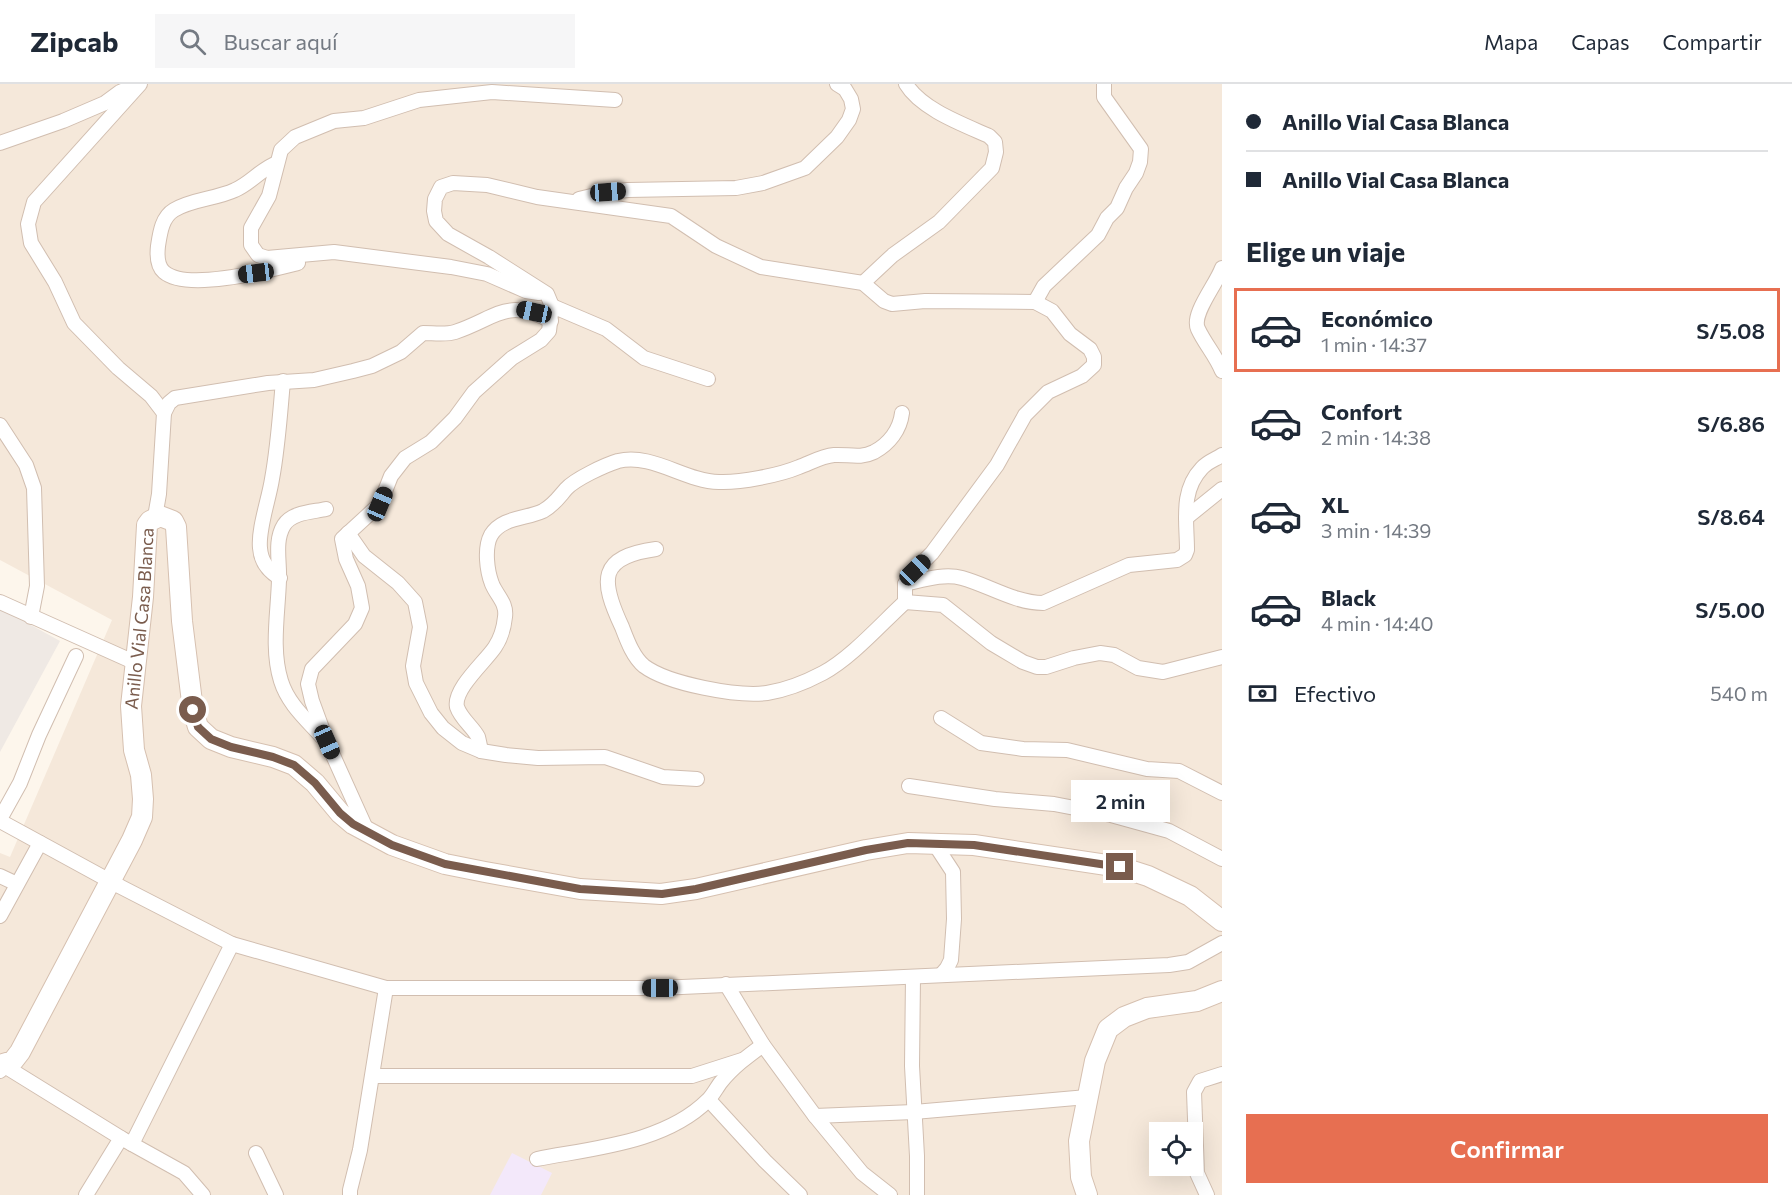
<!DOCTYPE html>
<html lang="es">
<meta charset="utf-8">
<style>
body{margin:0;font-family:Commissioner,sans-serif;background:#f6f6f7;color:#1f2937;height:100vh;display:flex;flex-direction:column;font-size:22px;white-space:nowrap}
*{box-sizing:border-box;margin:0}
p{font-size:20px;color:#747a83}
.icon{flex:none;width:33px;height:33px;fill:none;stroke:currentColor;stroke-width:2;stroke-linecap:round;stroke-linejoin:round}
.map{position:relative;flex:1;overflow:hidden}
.panel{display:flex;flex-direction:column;background:#fff;width:570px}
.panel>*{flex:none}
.hud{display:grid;align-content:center;height:132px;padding:0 24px;background:#fff}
.fabs{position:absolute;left:1149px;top:1038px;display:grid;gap:12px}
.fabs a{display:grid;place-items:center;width:54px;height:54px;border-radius:0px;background:#fff;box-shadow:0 6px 24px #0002;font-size:30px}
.end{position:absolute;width:27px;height:27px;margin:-14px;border:8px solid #7a5c4d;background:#fff;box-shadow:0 0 0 3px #fff}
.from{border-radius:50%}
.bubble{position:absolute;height:42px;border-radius:0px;background:#fff;box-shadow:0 6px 24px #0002;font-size:20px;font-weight:600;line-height:42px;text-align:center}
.car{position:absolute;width:18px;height:36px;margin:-18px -9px;border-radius:8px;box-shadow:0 0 4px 2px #0007;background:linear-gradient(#222 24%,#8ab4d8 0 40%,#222 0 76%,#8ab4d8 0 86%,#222 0)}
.hud b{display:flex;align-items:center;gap:21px;height:57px;font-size:22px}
.hud b+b{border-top:2px solid #e0e1e3}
.hud i{width:15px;height:15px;background:#1f2937}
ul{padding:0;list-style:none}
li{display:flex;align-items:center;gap:18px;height:84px;margin:0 12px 9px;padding:0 12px;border:3px solid transparent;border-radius:0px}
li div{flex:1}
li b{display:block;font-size:22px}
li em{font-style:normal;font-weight:600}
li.selected{border-color:#e76f51}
li>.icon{width:54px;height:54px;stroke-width:1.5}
h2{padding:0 24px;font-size:27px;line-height:72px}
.pay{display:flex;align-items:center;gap:15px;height:66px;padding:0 24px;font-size:22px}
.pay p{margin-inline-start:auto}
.primary-button{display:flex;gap:12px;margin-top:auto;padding:12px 24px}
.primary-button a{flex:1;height:69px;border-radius:0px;background:#e76f51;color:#fff;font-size:24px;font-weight:600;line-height:69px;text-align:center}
header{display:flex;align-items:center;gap:36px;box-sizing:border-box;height:84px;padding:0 30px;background:#fff;border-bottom:2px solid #e0e1e3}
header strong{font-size:28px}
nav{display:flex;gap:33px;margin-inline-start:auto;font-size:21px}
.search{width:420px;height:54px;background:#f6f6f7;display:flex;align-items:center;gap:15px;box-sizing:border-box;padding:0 21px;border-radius:0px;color:#747a83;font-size:22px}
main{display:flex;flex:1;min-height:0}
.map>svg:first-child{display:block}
.residential{fill:#f5e8da;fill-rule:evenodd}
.industrial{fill:#efe9e4}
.education{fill:#f3e8fa}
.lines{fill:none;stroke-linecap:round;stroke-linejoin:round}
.street-casing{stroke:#d1beb0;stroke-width:16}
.secondary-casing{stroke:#d6c0b0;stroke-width:22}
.street{stroke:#fff;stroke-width:14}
.secondary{stroke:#fff;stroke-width:20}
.route{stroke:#7a5c4d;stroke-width:8}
.labels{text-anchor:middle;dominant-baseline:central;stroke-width:5;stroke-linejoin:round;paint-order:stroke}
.street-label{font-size:18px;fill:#7a5c4d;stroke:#fffaf3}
</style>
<header>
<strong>Zipcab</strong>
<div class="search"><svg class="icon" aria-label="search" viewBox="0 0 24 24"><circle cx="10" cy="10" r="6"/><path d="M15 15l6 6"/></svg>Buscar aquí</div>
<nav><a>Mapa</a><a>Capas</a><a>Compartir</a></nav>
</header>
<main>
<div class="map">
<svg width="1222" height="1111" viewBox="0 0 1222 1111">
<rect width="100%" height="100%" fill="#fdf6ec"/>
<!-- residential -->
<path class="residential" d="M0,0H1222V1111H0V769L10,773L112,536L0,476ZM1160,1048H1192V1082H1160Z"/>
<!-- industrial -->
<polygon class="industrial" points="0,524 60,557 0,668"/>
<!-- education -->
<polygon class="education" points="512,1069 552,1089 541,1111 490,1111"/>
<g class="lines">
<!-- street casing -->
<g class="street-casing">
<g id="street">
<polyline points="140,0 34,118 28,140 31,159 55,198 74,239 118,284 151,312 164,329 159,410 155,433"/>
<polyline points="0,59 63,37 105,19 120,8 138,0"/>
<path d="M277,79C261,85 251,99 235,106C216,115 192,115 174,126C162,133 160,149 158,162C157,171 157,182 164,188C187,208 270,186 298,179"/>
<polyline points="579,115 608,108 628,106 736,104 763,99 805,84 837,53 849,36 853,25 851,15 845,5 837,0"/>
<path d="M1222,184C1216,201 1191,230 1198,245C1205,260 1216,272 1222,287"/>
<path d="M863,199L893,171L939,138L992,84L996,68L995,58L989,52C962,40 921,25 906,0"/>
<polyline points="539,209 526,207 487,190 451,183 334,168 267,174 258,171 251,161 251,144 269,112 281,66 295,53 334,37 364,34 419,16 492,8 615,16"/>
<polyline points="1035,218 1044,202 1098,151 1107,134 1117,124 1126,104 1136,89 1140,78 1141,65 1104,13 1104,0"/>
<polyline points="552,222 606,245 644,274 708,295"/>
<path d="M164,329L169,319L175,314L268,299L314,296L353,287L372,282L401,268L423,249C433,249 446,251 455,248C497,234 506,213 551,237"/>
<polyline points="0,341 26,381 34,404 37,502 31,533"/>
<polyline points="1186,434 1222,405"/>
<polyline points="348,449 364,472 398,499 415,518 420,543 413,582 416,599 431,629 443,644 462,659 481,667 506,671 538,674 605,673 663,693 697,695"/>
<path d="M280,494C268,487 261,478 260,464C258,445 269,415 272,395C278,363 280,330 283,297"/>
<path d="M905,500C923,496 944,489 962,494C988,501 1015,519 1043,519L1129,481L1177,476L1185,471L1187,466C1187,437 1180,407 1202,384C1207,378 1216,375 1222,371"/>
<polyline points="0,518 136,579"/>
<polyline points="905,518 943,521 991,559 1023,578 1037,583 1046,583 1074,574 1100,569 1114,571 1138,584 1163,588 1222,573"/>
<polyline points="941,634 981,659 1023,665 1067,666 1147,685 1179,687 1222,709"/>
<path d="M322,653C307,636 288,620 281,597C271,565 278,529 279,496C280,478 274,457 284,441C292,428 313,428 326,425"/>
<path d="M481,667C480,662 479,657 478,653C473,643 461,635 457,623C453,605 486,577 495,563C501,554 504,543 505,533C507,519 497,512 492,500C487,487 484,464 491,451C502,433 526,435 543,427C554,421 559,413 566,405C575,395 605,381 618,377C653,369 684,397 719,398C740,399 780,391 799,383C810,379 822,372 834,371C848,370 860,375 874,368C889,360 900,346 902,329"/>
<polyline points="909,702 995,715 1054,720 1111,731 1169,747 1222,775"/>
<polyline points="0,735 20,699 39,651 76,572"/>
<polyline points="0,737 121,803 232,860 386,904 660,904 1169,881 1188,878 1222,859"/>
<path d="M368,749L327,658L312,617L308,600L312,585L355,540L362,524L358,502L346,475L342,455L380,420L391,392L405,374L431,358L455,334L474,308L512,274L541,256L549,247L552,222L547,210L489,173L448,150L436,137L434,127L435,115L441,103L453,99L487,101L537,113L671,132L716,162L761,183L863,199L884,217L892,220L925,217L1035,218L1052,227L1070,250L1090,265L1094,273V281L1082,292L1048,308L1025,331L997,381L932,469L915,486L905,500V518C881,540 851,574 823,589C806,598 786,606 767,609C738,613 668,600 644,582C633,573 627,556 622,543C600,496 598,473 656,465"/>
<polyline points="934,759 953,788 954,835 951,876 947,884 941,891"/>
<polyline points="0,792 17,800"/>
<polyline points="0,832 40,759"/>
<polyline points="913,893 912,982 917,1072 917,1111"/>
<polyline points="726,900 763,961 815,1032 862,1089 890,1111"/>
<polyline points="0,987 3,981 121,1054 184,1089 203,1111"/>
<polyline points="373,992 692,992 742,976"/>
<polyline points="709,1016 765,1077 800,1111"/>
<polyline points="815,1032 914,1028 1087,1013"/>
<polyline points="132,1060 232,860"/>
<polyline points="256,1069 276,1111"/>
<path d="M537,1075C593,1064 665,1059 708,1016C713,1011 717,1003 721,998C733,983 748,972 763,961"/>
<polyline points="86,1111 121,1054"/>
<polyline points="350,1111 350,1106 360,1066 386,904"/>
<polyline points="1207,1111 1197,1089 1194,1008 1200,997 1222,990"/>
</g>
</g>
<!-- secondary casing -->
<g class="secondary-casing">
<g id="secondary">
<path id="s1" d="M0,981L13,977L20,968L132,756L142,733L143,715L141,691L134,666L131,622L143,513L147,441L150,437L160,432L173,437L176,443L182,537L193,626L198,643L211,655L231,663L273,673L294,681L315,699L340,729L353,740L392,761L445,780L485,788L580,805L661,810L696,805L866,766L908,759L974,761L1120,783L1148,792L1190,812L1222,837"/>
<polyline points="1087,1111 1081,1093 1079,1057 1095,977 1108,945 1124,933 1147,924 1197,917 1222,907"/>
</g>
</g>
<!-- street -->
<use href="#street" class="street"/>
<!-- secondary -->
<use href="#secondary" class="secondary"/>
</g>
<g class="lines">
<!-- route -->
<polyline class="route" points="193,626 198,643 211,655 231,663 273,673 294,681 315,699 340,729 353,740 392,761 445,780 580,805 662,810 696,805 866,766 908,759 974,761 1120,783"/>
</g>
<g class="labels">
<!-- street labels -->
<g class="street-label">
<text stroke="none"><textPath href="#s1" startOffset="490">Anillo Vial Casa Blanca</textPath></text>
</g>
</g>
</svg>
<div class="fabs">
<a><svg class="icon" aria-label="locate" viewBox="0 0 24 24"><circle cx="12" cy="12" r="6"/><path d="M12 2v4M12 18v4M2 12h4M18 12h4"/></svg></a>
</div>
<i class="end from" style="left:193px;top:626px"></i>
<i class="end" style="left:1120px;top:783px"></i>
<div class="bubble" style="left:1071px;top:696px;width:99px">2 min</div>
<i class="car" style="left:608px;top:108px;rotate:86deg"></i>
<i class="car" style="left:256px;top:189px;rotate:263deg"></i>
<i class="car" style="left:534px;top:228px;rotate:282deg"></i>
<i class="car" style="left:380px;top:420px;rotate:23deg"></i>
<i class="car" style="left:915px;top:486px;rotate:46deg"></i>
<i class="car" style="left:327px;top:658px;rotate:156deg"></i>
<i class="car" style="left:660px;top:904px;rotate:270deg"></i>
</div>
<section class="panel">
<div class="hud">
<b><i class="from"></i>Anillo Vial Casa Blanca</b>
<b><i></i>Anillo Vial Casa Blanca</b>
</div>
<h2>Elige un viaje</h2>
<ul>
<li class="selected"><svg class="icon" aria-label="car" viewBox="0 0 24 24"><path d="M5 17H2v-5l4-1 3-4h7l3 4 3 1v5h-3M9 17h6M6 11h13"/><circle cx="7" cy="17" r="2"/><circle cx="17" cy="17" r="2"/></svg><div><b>Económico</b><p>1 min · 14:37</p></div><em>S/5.08</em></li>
<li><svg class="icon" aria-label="car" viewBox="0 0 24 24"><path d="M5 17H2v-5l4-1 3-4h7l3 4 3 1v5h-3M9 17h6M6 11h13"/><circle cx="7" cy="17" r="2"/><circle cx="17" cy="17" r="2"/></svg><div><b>Confort</b><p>2 min · 14:38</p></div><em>S/6.86</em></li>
<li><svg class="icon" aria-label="car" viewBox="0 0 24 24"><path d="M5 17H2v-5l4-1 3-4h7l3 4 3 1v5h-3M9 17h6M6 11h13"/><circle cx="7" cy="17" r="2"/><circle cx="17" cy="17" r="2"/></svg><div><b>XL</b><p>3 min · 14:39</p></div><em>S/8.64</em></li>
<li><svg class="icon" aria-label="car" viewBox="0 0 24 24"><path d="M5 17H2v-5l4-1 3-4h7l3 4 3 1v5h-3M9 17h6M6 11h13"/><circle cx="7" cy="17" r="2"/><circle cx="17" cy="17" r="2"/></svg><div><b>Black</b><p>4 min · 14:40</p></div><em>S/5.00</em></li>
</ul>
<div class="pay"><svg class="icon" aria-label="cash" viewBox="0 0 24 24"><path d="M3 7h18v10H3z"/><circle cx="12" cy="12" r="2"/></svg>Efectivo<p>540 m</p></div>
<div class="primary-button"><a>Confirmar</a></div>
</section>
</main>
